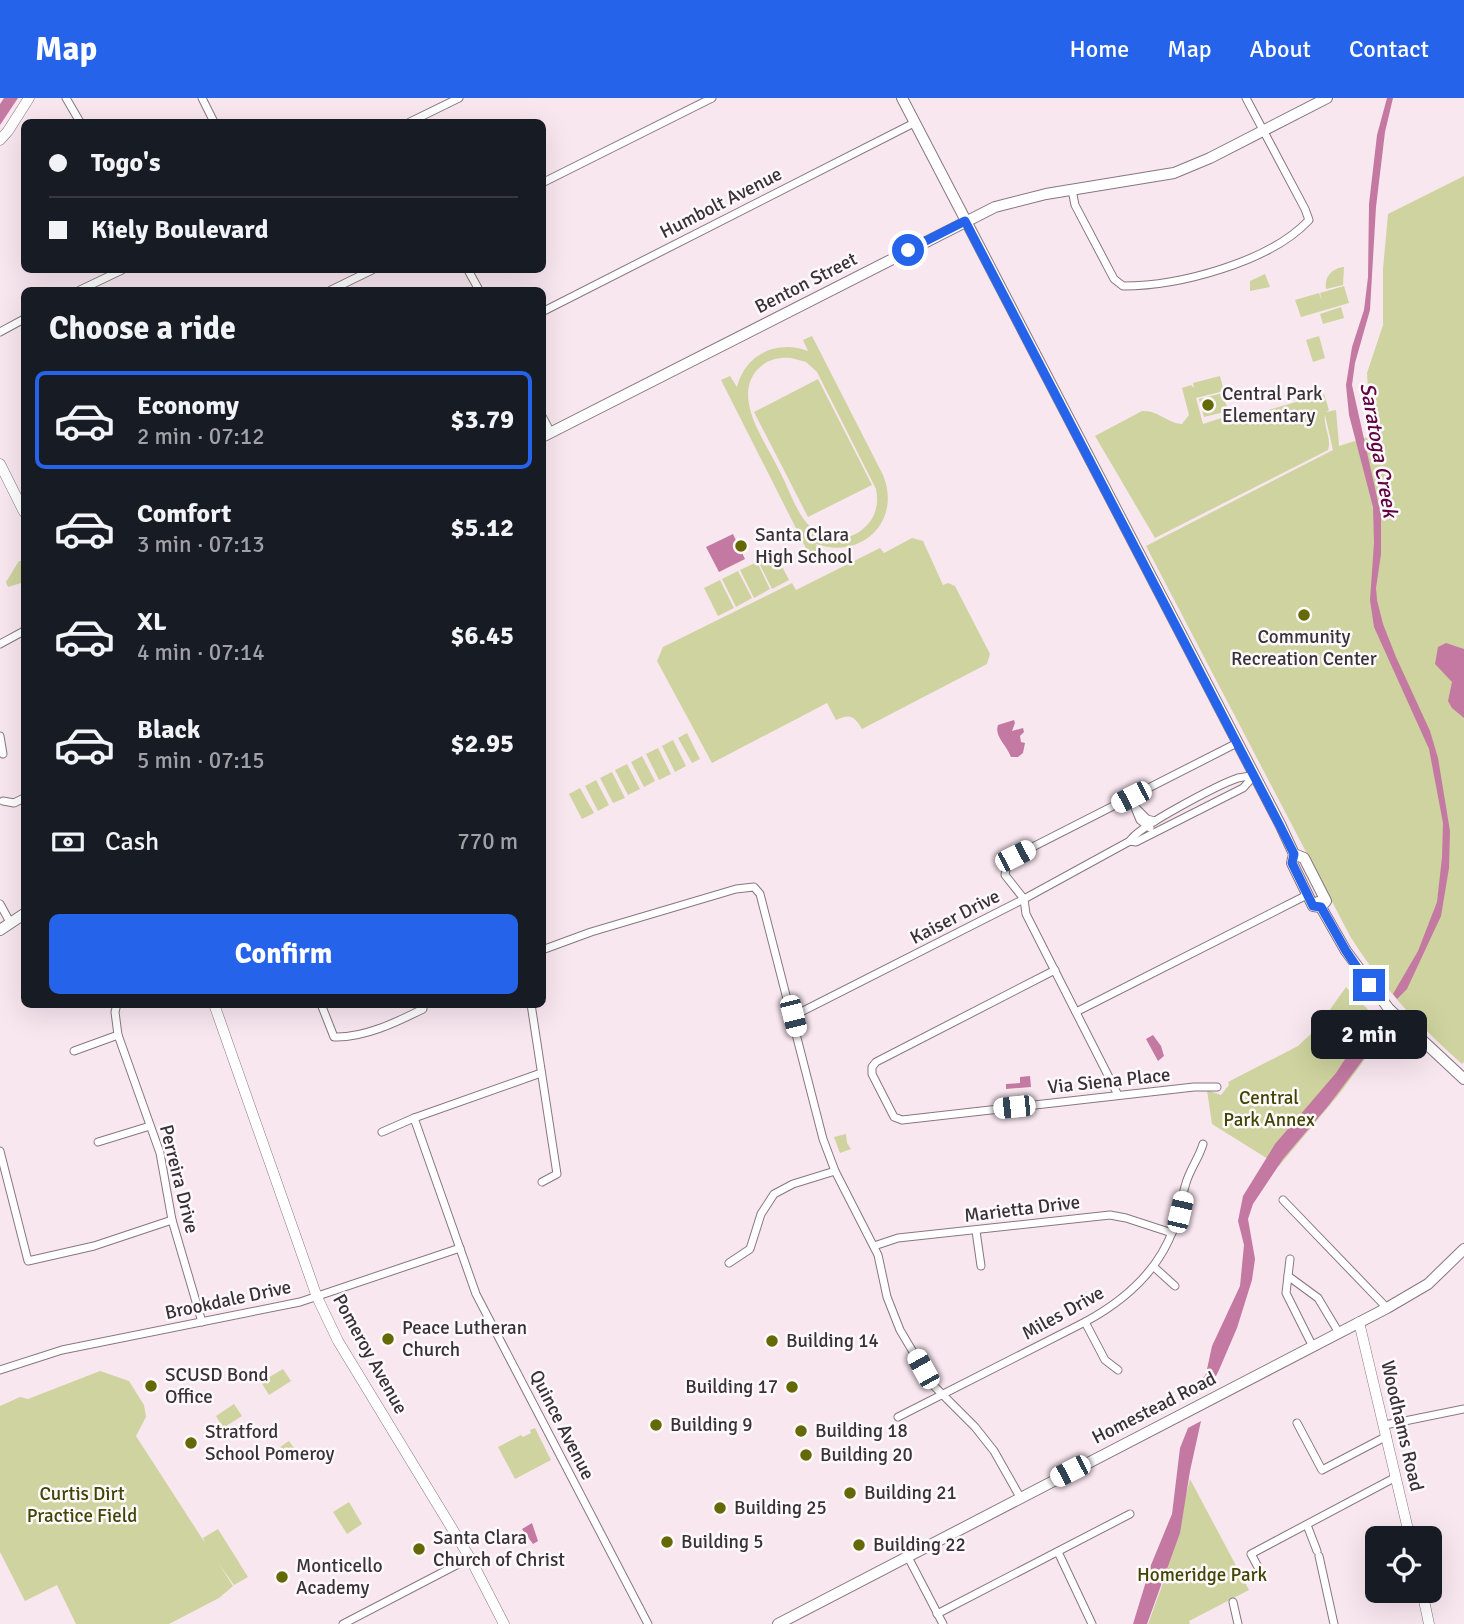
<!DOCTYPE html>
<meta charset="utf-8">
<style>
body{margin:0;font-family:Signika,sans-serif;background:#20242c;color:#f1f3f6;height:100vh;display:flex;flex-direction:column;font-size:26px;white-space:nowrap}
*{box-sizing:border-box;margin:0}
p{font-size:23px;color:#9ea1a6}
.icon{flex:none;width:38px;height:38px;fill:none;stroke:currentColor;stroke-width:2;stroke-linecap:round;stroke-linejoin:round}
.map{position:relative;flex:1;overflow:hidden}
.sheet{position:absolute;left:21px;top:189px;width:525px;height:721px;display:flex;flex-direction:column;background:#171b24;border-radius:10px;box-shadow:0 7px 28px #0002}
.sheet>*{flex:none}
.banner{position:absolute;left:21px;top:21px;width:525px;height:154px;border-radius:10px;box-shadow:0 7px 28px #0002;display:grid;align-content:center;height:154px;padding:0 28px;background:#171b24}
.fabs{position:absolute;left:1365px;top:1428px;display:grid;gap:14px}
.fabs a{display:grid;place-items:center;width:77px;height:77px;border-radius:10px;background:#171b24;box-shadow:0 7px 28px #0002;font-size:35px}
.end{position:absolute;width:32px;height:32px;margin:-16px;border:9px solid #2563eb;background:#fff;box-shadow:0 0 0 4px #fff}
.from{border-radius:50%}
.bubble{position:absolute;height:49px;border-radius:10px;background:#171b24;box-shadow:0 7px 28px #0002;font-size:23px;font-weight:700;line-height:49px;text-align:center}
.car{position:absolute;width:21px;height:42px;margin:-21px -10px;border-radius:9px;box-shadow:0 0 5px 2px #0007;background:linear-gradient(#fff 24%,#345 0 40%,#fff 0 76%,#345 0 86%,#fff 0)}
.banner b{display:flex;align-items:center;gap:24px;height:66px;font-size:26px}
.banner b+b{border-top:2px solid #363941}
.banner i{width:18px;height:18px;background:#f1f3f6}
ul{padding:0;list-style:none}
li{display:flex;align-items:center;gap:21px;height:98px;margin:0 14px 10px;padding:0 14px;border:4px solid transparent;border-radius:10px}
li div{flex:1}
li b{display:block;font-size:26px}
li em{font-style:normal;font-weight:700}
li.selected{border-color:#2563eb}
li>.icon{width:63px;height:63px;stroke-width:1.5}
h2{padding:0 28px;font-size:32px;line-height:84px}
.pay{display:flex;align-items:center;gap:18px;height:77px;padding:0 28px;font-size:26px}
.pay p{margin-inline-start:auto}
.button{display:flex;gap:14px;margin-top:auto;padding:14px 28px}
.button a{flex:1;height:80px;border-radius:10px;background:#2563eb;color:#fff;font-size:28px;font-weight:700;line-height:80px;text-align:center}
header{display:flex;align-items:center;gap:42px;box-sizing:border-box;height:98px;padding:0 35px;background:#2563eb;color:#fff}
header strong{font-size:33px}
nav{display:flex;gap:38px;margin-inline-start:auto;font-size:24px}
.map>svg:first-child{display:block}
.green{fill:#ced39f;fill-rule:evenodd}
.water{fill:#c379a2}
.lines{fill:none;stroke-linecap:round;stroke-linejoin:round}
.minor-casing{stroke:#87777f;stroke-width:9}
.tertiary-casing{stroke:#87777f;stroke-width:11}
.secondary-casing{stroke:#87777f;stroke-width:12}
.minor{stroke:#fff;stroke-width:7}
.tertiary{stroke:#fff;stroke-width:10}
.secondary{stroke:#fff;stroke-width:10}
.route{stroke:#2563eb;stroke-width:9}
.poi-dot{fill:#646805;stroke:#fdf9fb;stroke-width:2.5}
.labels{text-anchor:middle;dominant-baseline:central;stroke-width:5;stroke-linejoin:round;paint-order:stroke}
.street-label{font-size:19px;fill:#383135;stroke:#fdf9fb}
.poi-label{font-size:19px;fill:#383135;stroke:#fdf9fb;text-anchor:start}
.park-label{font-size:19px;fill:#414402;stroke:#fdf9fb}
.water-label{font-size:21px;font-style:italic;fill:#600342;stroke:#fdf9fb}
</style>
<header>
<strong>Map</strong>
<nav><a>Home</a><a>Map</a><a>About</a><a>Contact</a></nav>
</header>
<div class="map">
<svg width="1464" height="1526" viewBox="0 0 1464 1526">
<rect width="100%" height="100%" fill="#f9e7f0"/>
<!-- green -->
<g class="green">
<path d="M1464,78V964L1462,966C1417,926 1382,889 1350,838L1146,448L1333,352L1325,317C1323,328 1332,341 1328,352L1155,440L1095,338L1142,313C1158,312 1167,325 1182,326L1189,317L1182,290L1191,287L1194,290L1193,285L1220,278L1224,293L1196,300L1203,326L1228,318L1230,323L1324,296L1329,312L1326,314L1336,312L1339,348L1374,337L1369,309L1367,275L1383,227V171L1388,116Z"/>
<path d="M1344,169L1343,187L1326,191C1324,179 1332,170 1344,169Z"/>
<polygon points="1265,176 1270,189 1250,193 1250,183"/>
<polygon points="1344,188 1349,205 1301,219 1295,202 1319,195 1322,203 1320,195"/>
<polygon points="1341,209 1344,220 1323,226 1320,216"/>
<path d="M812,238L883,377C902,423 862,462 816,446L818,452L809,456L721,282L730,278L737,289C745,257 776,241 808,253L803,242ZM791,260L806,264L817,274L876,391C879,405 876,420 864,430C850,443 829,444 814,432C797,419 789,390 779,372C766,344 732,301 757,272C766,262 778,259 791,260Z"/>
<polygon points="1319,238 1325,260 1313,264 1306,242"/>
<polygon points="818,281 872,387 808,419 754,314"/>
<polygon points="1223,295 1228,313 1204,319 1199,301"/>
<path d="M912,440L923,443L943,487L948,485L955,488L990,556L987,566L862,631C854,617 849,616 836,622L827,605L712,665L657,563L663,549L792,485L796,492L880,450L884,455Z"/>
<polygon points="775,455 789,482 772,491 758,463"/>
<polygon points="19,463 24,464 24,484 8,489 6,484"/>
<polygon points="757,464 770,491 754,500 740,472"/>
<polygon points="738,473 752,500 736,509 722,481"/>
<polygon points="720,482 734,510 718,518 704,490"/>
<polygon points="687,635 700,661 692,665 678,640"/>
<polygon points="673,642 686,668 675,674 662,648"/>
<polygon points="658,650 671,676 659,682 646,656"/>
<polygon points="642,658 655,683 644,689 631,664"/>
<polygon points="627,666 640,691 628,697 615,672"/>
<polygon points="612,674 625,700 613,705 600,680"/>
<polygon points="596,682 609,707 598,713 585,688"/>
<polygon points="580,690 594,715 582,721 569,696"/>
<polygon points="1346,889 1387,931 1340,995 1279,1068 1212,1026 1207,992 1221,997 1229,987 1228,984 1298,948 1317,930"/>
<polygon points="846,1036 847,1045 851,1051 840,1055 834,1039"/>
<polygon points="283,1271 291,1283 269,1297 261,1284"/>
<polygon points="100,1273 129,1283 144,1307 146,1319 136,1338 205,1445 203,1440 218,1431 248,1479 234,1487 219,1466 233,1488 219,1500 169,1526 76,1526 57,1487 25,1503 0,1454 0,1308 20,1299 28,1301"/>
<polygon points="234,1306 242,1318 223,1330 216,1318"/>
<polygon points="535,1330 551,1362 515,1381 498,1349 521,1337 523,1339 531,1335 530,1332"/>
<polygon points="289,1343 296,1353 282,1362 276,1352"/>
<polygon points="1190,1381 1249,1492 1189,1523 1190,1526 1148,1526 1163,1485"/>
<polygon points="349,1404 362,1426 347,1436 333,1414"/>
</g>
<!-- water -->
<g class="water">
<polygon points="4,0 18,0 0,27 0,6"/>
<polygon points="1387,0 1393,0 1385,34 1376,109 1370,212 1355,265 1352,287 1381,417 1381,456 1376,490 1377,502 1383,526 1396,559 1430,633 1438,660 1450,733 1449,770 1441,818 1407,891 1397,901 1393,896 1418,853 1437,804 1442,759 1443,725 1429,651 1374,529 1370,502 1374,445 1373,409 1349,317 1346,287 1352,249 1364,212 1368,179 1369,106 1377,37"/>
<polygon points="733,436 745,461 719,474 706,449"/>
<polygon points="1446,545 1464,551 1464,620 1452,610 1448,603 1452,584 1435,566 1438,549"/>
<path d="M1014,622L1015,625L1012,633L1023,630L1024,634L1020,638L1021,644L1025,645L1023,655L1018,659H1011C1006,646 994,638 998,627Z"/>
<polygon points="1373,918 1386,931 1329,1007 1283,1061 1253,1106 1248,1121 1255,1161 1252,1182 1237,1230 1219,1272 1216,1278 1198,1287 1206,1276 1212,1248 1240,1188 1244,1147 1238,1123 1243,1098 1275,1046 1336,975"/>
<polygon points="1153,937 1161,948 1164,958 1158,963 1146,941"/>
<polygon points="1030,978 1031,989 1006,991 1006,986 1020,985 1020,979"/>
<polygon points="1201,1323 1190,1373 1180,1435 1147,1526 1133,1526 1151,1467 1172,1416 1180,1350 1188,1330"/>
<polygon points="532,1425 538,1443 533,1446 522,1431"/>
</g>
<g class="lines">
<!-- minor casing -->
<g class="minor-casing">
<g id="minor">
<polyline points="66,0 80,24"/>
<polyline points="202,0 214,24"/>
<polyline points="410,24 459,0"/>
<polyline points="542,85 712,0"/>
<path d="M1072,92L1075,107L1114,181L1123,188C1179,188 1270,164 1309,122L1305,111L1246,0"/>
<polyline points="468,172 479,192"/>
<polyline points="80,192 122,172"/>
<polyline points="331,192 372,172"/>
<polyline points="542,214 914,25"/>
<polyline points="0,234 24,221"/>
<polyline points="542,318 551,335"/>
<polyline points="0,546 24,533"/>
<polyline points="0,638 3,656"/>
<polyline points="1131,700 1140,722 1150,730"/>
<polyline points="3,703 14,705 24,700"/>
<polyline points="1136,710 1147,721 1155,723"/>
<polyline points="1130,743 1136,744 1243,690 1254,678"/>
<polyline points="1024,801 1005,777 1007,765 1015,758 1237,645"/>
<polyline points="1024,801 1026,816 1118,997"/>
<polyline points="0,806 11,826"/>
<polyline points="542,852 591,834 736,791 754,789 760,796 823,1041 835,1073 878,1157 887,1199 900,1232 932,1286 975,1329 994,1353 1020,1399"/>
<polyline points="1055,872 876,964 872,969 872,976 894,1019 902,1022 1194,989 1217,989"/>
<polyline points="117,906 115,914 118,937 160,1055 172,1122 202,1224"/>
<path d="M321,906L334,939C364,940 397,924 423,911L422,906"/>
<polyline points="531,906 557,1076 542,1084"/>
<polyline points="1076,914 1307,797"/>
<path d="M793,918L1024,801L1130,743C1137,729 1220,686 1238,680C1243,679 1249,678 1254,678"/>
<polyline points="74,953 118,937"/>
<polyline points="414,1020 476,1196 648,1526"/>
<polyline points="382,1034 414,1020 541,975"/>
<polyline points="98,1044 150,1028"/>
<polyline points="0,1053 28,1163 94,1148 172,1122"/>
<polyline points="1283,1102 1387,1210"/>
<polyline points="976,1133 981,1168"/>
<polyline points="874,1148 898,1140 1110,1117 1126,1120 1172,1135"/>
<polyline points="729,1165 750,1151 761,1116 774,1096 793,1086 835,1073"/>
<polyline points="1154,1169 1175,1188"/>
<polyline points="1288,1178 1290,1161"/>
<polyline points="1085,1224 1105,1262 1118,1272"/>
<polyline points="1313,1249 1286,1195 1288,1178 1318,1200 1339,1235"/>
<polyline points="0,1272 62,1252 300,1204 460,1150"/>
<path d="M898,1319L1085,1224C1124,1203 1157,1175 1173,1132C1179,1117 1181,1101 1186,1085C1190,1071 1199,1060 1203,1046"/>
<polyline points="1297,1325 1322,1372 1387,1338"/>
<polyline points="1385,1327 1464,1311"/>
<polyline points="1307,1427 1317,1453"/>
<polyline points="1058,1454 1092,1526"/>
<polyline points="1319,1458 1334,1526"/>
<polyline points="908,1459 943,1526"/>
<polyline points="1258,1469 1251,1456 1396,1379"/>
<polyline points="1233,1504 1238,1526"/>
<polyline points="937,1516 1130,1416"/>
<polyline points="343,1526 470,1460"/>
</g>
</g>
<!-- tertiary casing -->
<g class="tertiary-casing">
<g id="tertiary">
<polyline points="0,42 8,33 29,0"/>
<polyline points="0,366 24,414"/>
<polyline points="214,906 317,1199 338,1243 470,1460 504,1526"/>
<polyline points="1359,1224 1410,1440"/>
<polyline points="1422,1493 1429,1526"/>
</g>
</g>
<!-- secondary casing -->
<g class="secondary-casing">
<g id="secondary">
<polyline points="902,0 1280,726 1294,756 1292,765 1313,808 1321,809"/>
<polyline points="542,339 995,109 1046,96 1174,75 1210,60 1327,0"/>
<polyline points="1294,756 1304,760 1326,803 1321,809"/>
<polyline points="1318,804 1346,853 1389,911 1464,981"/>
<polyline points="0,832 24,816"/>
<polyline points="778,1526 1387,1210 1428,1186 1464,1151"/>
</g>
</g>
<!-- minor -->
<use href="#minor" class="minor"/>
<!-- tertiary -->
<use href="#tertiary" class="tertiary"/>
<!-- secondary -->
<use href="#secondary" class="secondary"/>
</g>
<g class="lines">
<!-- route -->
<polyline class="route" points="908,152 965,123 1279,726 1294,756 1292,765 1313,808 1321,809 1346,853 1369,887"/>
</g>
<!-- markers -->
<g class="poi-dot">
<circle cx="1208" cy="307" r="7"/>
<circle cx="741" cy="448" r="7"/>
<circle cx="1304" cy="517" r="7"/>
<circle cx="388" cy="1241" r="7"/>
<circle cx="772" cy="1243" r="7"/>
<circle cx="151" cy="1288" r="7"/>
<circle cx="792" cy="1289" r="7"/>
<circle cx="656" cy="1327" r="7"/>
<circle cx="801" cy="1333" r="7"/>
<circle cx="191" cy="1345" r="7"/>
<circle cx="806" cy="1357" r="7"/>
<circle cx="850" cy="1395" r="7"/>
<circle cx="720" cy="1410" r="7"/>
<circle cx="667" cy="1444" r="7"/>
<circle cx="859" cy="1447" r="7"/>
<circle cx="419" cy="1451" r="7"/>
<circle cx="282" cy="1479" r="7"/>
</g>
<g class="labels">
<!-- street labels -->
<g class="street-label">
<text transform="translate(721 105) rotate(-27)">Humbolt Avenue</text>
<text transform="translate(806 185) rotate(-27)">Benton Street</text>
<text transform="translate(955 819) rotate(-27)">Kaiser Drive</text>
<text transform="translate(1109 983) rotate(-6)">Via Siena Place</text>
<text transform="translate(179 1081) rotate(76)">Perreira Drive</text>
<text transform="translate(1022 1111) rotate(-7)">Marietta Drive</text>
<text transform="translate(228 1202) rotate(-12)">Brookdale Drive</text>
<text transform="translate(1063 1215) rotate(-29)">Miles Drive</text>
<text transform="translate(370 1256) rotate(61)">Pomeroy Avenue</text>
<text transform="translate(1154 1310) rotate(-27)">Homestead Road</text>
<text transform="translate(562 1327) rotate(63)">Quince Avenue</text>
<text transform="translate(1402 1328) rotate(77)">Woodhams Road</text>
</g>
<!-- poi labels -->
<g class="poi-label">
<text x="1222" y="296">Central Park<tspan x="1222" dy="22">Elementary</tspan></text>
<text x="755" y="437">Santa Clara<tspan x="755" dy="22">High School</tspan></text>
<text x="1304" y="539" text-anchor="middle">Community<tspan x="1304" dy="22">Recreation Center</tspan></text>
<text x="402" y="1230">Peace Lutheran<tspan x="402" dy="22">Church</tspan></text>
<text x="786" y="1243">Building 14</text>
<text x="165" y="1277">SCUSD Bond<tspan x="165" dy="22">Office</tspan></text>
<text x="778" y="1289" text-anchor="end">Building 17</text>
<text x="670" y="1327">Building 9</text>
<text x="815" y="1333">Building 18</text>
<text x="205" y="1334">Stratford<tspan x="205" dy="22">School Pomeroy</tspan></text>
<text x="820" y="1357">Building 20</text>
<text x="864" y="1395">Building 21</text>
<text x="734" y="1410">Building 25</text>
<text x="433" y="1440">Santa Clara<tspan x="433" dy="22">Church of Christ</tspan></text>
<text x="681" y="1444">Building 5</text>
<text x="873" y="1447">Building 22</text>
<text x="296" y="1468">Monticello<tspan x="296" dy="22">Academy</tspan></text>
</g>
<!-- park labels -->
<g class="park-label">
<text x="1269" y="1000">Central<tspan x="1269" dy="22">Park Annex</tspan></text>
<text x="82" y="1396">Curtis Dirt<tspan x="82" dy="22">Practice Field</tspan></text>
<text x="1202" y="1477">Homeridge Park</text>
</g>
<!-- water labels -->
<g class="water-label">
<text transform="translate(1379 352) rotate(80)">Saratoga Creek</text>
</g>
</g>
</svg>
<div class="fabs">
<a><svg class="icon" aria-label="locate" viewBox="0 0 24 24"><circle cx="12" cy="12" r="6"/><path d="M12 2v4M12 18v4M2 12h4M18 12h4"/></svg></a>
</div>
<i class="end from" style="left:908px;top:152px"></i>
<i class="end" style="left:1369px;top:887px"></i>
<div class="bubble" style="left:1311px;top:912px;width:116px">2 min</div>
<i class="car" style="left:1131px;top:699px;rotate:243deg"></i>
<i class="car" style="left:1015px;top:758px;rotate:63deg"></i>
<i class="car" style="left:793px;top:918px;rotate:166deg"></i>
<i class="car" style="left:1014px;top:1009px;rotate:264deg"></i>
<i class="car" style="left:1180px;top:1114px;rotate:13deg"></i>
<i class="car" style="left:923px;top:1271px;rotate:331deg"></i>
<i class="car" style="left:1070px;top:1373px;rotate:243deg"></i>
<div class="banner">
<b><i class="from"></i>Togo's</b>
<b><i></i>Kiely Boulevard</b>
</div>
<section class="sheet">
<h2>Choose a ride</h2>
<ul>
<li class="selected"><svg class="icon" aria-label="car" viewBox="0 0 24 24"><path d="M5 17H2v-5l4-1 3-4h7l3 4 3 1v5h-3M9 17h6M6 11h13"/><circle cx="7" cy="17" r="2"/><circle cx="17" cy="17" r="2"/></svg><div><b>Economy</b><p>2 min · 07:12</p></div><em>$3.79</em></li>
<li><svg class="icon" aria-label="car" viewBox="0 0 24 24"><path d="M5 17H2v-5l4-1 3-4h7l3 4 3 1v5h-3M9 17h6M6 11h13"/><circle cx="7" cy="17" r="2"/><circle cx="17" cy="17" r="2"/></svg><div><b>Comfort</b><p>3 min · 07:13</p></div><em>$5.12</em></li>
<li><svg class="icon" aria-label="car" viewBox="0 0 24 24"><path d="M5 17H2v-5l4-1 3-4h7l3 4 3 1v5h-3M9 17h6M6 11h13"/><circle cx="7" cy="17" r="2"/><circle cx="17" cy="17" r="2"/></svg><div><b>XL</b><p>4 min · 07:14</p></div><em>$6.45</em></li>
<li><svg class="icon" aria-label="car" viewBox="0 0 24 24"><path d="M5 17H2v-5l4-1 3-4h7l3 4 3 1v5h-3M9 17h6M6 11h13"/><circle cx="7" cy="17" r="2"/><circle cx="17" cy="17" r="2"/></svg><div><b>Black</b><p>5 min · 07:15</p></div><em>$2.95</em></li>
</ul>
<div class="pay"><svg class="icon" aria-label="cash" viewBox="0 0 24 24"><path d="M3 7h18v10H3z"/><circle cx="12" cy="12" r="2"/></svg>Cash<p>770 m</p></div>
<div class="button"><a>Confirm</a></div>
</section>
</div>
